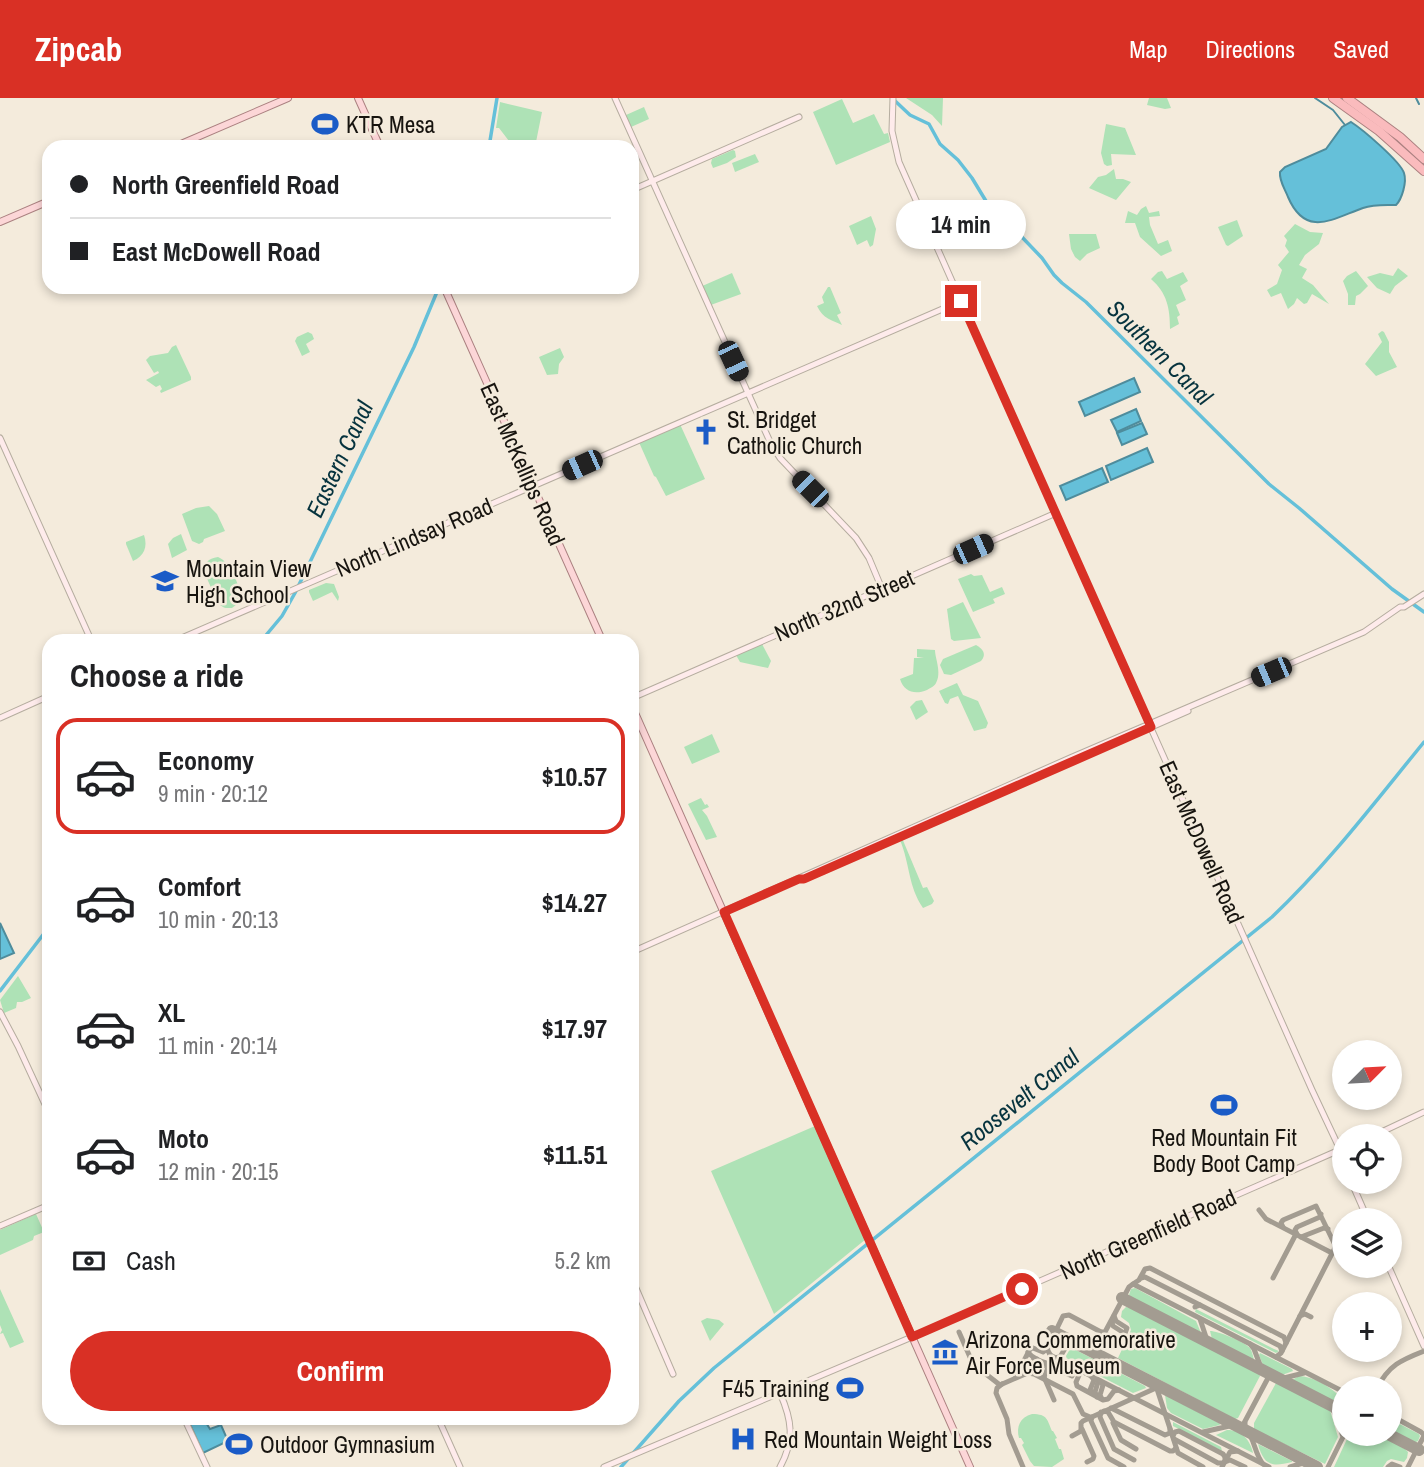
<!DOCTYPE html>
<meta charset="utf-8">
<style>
body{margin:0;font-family:"Archivo Narrow",sans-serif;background:#f6f6f6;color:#202124;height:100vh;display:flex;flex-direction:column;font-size:26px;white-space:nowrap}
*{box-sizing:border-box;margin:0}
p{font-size:23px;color:#757577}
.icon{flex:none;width:38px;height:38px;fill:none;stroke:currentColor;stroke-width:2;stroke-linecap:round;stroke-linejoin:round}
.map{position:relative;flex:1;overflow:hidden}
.side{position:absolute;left:42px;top:536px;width:597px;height:791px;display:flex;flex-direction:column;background:#fff;border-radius:21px;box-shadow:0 4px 10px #0003}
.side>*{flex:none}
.guide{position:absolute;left:42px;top:42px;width:597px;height:154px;border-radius:21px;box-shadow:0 4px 10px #0003;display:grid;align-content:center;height:154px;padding:0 28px;background:#fff}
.needle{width:46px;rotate:66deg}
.fabs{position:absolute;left:1332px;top:942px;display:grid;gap:14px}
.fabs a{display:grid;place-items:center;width:70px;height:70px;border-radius:50%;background:#fff;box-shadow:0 4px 10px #0003;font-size:35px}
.end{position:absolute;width:32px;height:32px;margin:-16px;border:9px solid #d93025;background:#fff;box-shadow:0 0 0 4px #fff}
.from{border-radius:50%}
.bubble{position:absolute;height:49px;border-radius:24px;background:#fff;box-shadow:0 4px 10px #0003;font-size:23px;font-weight:800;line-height:49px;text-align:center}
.car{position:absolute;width:21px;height:42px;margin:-21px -10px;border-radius:9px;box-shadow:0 0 5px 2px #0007;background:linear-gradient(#222 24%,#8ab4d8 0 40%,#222 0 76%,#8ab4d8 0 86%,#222 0)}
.guide b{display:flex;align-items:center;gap:24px;height:66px;font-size:26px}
.guide b+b{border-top:2px solid #e0e0e0}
.guide i{width:18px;height:18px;background:#202124}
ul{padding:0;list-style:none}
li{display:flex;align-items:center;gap:21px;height:116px;margin:0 14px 10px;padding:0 14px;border:4px solid transparent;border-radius:21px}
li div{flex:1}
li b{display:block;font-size:26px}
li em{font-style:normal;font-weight:800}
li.current{border-color:#d93025}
li>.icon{width:63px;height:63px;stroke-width:1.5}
h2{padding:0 28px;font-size:32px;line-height:84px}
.pay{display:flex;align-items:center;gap:18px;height:77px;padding:0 28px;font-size:26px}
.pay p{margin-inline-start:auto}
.primary-button{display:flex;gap:14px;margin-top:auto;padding:14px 28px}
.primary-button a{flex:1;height:80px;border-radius:42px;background:#d93025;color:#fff;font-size:28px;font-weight:800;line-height:80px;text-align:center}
header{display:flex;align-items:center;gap:42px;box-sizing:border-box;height:98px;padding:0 35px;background:#d93025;color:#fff}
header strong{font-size:33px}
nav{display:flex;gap:38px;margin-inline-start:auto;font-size:24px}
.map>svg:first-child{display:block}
.green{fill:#aee2b6}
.water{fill:#65c0d9;stroke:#4e8c9c;stroke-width:2}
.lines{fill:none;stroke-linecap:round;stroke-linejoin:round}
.stream{stroke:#4e8c9c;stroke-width:2}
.canal{stroke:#65c0d9;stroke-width:3.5}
.taxiway{stroke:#a39c91;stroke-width:5}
.runway{stroke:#a39c91;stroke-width:12}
.secondary-casing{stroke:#b5ad9f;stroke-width:7}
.primary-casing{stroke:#ab8180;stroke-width:8}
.highway-casing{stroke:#ab8180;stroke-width:10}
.secondary{stroke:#feebeb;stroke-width:5}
.primary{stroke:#fcd6d7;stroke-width:6}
.highway{stroke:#fabbbd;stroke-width:8}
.route{stroke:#d93025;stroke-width:9}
.labels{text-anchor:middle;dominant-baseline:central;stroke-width:5;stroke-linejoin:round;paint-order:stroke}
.poi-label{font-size:23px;fill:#17140f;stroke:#f4ebdc;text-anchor:start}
.street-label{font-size:23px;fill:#17140f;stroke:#f4ebdc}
.water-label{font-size:24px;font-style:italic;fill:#06333e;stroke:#f4ebdc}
</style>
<header>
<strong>Zipcab</strong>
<nav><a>Map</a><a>Directions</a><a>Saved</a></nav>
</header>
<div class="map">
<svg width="1424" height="1369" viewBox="0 0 1424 1369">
<rect width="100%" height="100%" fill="#f4ebdc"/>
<!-- green -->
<g class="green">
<polygon points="906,0 943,0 942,28 932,17"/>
<polygon points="1149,0 1167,0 1171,10 1165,11 1147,7"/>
<polygon points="842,1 853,25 874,16 884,36 888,35 890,44 836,67 813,14"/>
<polygon points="500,4 542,14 535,49 509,48 509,43 499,30 496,30"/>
<polygon points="644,9 649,21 631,29 626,17"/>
<polygon points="1106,26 1125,30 1136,57 1111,56 1112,67 1107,68 1104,66 1101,55"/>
<polygon points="733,52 735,53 736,59 727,65 713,70 711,65 712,61"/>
<polygon points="755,56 759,64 735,74 732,65"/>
<polygon points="1114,71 1116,81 1123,81 1131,84 1116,102 1089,90 1098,79 1106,77"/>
<polygon points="1146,108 1149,115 1159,113 1160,118 1149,119 1150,127 1158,146 1168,142 1172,153 1161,158 1140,139 1135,125 1125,125 1128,113 1137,117 1141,111"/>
<polygon points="871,118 876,131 873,147 870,149 867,142 857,147 849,128"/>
<polygon points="1237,122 1243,138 1228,148 1226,147 1218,129"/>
<polygon points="1295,126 1310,134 1323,135 1319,146 1305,157 1299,167 1307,171 1302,180 1313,187 1329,206 1312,196 1307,205 1304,206 1297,200 1294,206 1288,211 1281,195 1271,199 1267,192 1277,186 1282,172 1278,167 1289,154 1285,148 1287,142 1284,138"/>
<polygon points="1069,136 1096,136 1100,150 1087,156 1080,163 1075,159 1071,151"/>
<polygon points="1398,170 1408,178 1395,188 1390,196 1377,190 1367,179 1380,175 1393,178"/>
<path d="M1162,173L1167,181L1183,174L1188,183L1180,188L1186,202L1176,207L1180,217L1177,219L1179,226L1170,231C1170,210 1167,195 1151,181L1158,174Z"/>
<polygon points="1356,173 1368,188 1360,196 1356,198 1355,207 1348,207 1348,196 1343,183 1347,178"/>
<polygon points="732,175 741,196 708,208 700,189"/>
<path d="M828,189H830L841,215L837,217L842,227C832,222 823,221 817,208L824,205L822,199Z"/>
<polygon points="1382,233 1384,234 1389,244 1389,254 1397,269 1376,278 1365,266 1382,244 1378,236"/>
<polygon points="308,234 312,236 314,241 306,246 310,254 302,258 295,243 297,239"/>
<polygon points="176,247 191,279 191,282 161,295 160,293 162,291 160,287 156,289 146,282 159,275 158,273 154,275 146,262 150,258 168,255 172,249"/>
<polygon points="560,250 564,259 559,266 558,276 547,277 539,259"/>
<polygon points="679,324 705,381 666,398 656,379 654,378 638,342"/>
<polygon points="209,408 217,416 225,433 204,441 203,444 199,446 192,443 182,416 196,410"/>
<polygon points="181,436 187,452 172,460 168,446 173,440"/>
<path d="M144,437C148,449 144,458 133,463L126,446V444Z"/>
<path d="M218,459C231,464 242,491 240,504L232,510C226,510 225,511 220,507C216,504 214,496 212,491C206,479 197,462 218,459Z"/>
<polygon points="971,476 974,478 982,477 990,494 1002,489 1005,496 993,501 995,505 973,514 958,481"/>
<polygon points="326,485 334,486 339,499 338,503 332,494 313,503 309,494 309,492"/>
<polygon points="963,504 981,540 954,543 951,541 947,511"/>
<polygon points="762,546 771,563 768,570 740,564 736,557"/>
<path d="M976,547C983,551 987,556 981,563L951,577L944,576L940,567L943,561Z"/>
<path d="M917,551L935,552C935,560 942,575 936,585C935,588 930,590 927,592C915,597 904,594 900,581L913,576L914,560H924L917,559Z"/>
<polygon points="957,585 963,597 978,603 988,625 986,630 974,633 958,598 950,601 948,606 945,605 939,593"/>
<polygon points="922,602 928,614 916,622 910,609 916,603"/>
<polygon points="712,636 720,654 692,666 684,649"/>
<polygon points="701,700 705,707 707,706 709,709 702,712 707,718 717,739 706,742 688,706"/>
<path d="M902,740L923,790L927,789L934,803L932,806L923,810C908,788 910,766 900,742Z"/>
<polygon points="18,878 31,900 22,904 17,904 16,910 4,915 0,902"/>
<polygon points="815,1028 849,1106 851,1107 866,1141 774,1216 711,1073"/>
<polygon points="36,1116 44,1134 34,1138 33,1142 0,1157 0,1132"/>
<polygon points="1135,1190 1196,1223 1201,1235 1130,1199 1129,1197 1131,1191"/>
<polygon points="0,1191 24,1244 10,1250 3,1235 0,1236 2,1232 0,1227"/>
<polygon points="1126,1209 1132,1210 1259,1275 1260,1278 1238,1320 1235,1321 1118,1260 1131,1232 1129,1225 1121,1219 1122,1213"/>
<polygon points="1196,1211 1274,1251 1279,1253 1276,1255 1195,1214"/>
<polygon points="707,1220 719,1222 724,1226 710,1243 701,1223"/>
<path d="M1210,1233C1218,1233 1243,1243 1250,1250C1252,1253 1253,1258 1254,1262L1212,1241Z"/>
<polygon points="1072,1250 1145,1288 1146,1290 1133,1295 1067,1261 1066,1258 1070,1251"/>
<polygon points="1260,1255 1292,1271 1293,1273 1282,1277 1263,1267 1259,1257"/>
<path d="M1299,1278C1312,1278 1333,1290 1340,1299L1334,1303L1292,1282Z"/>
<polygon points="1276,1285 1330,1312 1338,1339 1325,1366 1254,1331 1254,1325"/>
<polygon points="1165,1297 1219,1325 1220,1327 1203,1331 1171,1315 1167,1310"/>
<path d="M1032,1316C1048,1316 1047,1322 1052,1333H1053L1057,1340L1055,1341L1059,1351H1061L1064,1361L1052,1369L1034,1368L1030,1363L1022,1347L1024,1345L1021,1340H1019C1016,1329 1020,1319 1032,1316Z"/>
<polygon points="1390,1321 1419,1336 1420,1338 1418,1343 1414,1345 1390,1332"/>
<polygon points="1173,1324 1221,1349 1222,1353 1173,1328"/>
<path d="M1227,1332C1242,1332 1250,1342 1253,1355L1216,1337Z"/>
<polygon points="1345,1335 1376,1335 1405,1351 1408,1354 1407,1360 1404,1364 1391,1361 1387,1363 1383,1369 1334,1369 1347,1341"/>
<path d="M1258,1346L1292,1363V1364C1272,1369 1264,1368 1258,1346Z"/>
</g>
<!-- water -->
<g class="water">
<path d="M1351,24C1362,31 1400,63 1404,75C1407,84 1402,101 1396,107C1385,107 1374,106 1363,110C1334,120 1306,141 1288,99C1285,91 1279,83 1280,74L1285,69L1326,51L1342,29Z"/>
<polygon points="1134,280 1140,294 1085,318 1079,304"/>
<polygon points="1136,311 1141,323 1117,334 1111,322"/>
<polygon points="1142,325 1147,336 1122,347 1117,335"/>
<polygon points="1147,350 1153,364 1111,382 1106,368"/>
<polygon points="1102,370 1108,384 1066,402 1060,388"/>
<polygon points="0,825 14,855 0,861"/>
<polygon points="187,1320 203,1320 210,1331 221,1327 228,1343 203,1355"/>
</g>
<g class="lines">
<!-- stream -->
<g class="stream">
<polyline points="1315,0 1333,12 1345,27"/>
<polyline points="1416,0 1419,6"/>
</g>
<!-- canal -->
<g class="canal">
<polyline points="893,1 910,17 929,26 940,46 958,62 972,80 992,113 1019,136 1042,160 1054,177 1062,185 1086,204 1269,386 1299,410 1392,491 1424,514"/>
<polyline points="489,49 497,0"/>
<polyline points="262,542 282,518 295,495 414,249 439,189"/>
<polyline points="0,893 49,829"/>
<path d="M621,1369L679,1303L714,1270L1272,819C1328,766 1375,704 1424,644"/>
</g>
<!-- taxiway -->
<g class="taxiway">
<polyline points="1259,1112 1266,1121 1332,1155"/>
<polyline points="1283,1129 1281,1125 1283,1122 1316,1108 1335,1147 1335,1150"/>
<polyline points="1297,1136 1295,1132 1297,1129 1320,1119 1321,1116"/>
<polyline points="1301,1139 1324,1130 1328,1131"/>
<polyline points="1141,1180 1145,1179 1200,1207"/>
<polyline points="1273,1180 1296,1136"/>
<polyline points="1133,1186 1139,1182 1145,1171 1150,1170 1284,1239 1286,1245"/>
<polyline points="1195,1209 1200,1207 1280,1248 1282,1253"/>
<polyline points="1300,1218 1305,1216 1311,1219"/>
<polyline points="1200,1221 1207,1242 1211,1246"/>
<polyline points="1112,1224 1113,1228 1124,1235 1124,1238"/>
<polyline points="959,1234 973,1266 1000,1287 1048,1266 1053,1260 1060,1259 1070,1242"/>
<polyline points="1101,1234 1118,1242 1123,1241 1127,1230 1116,1223 1114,1218"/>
<polyline points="1250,1246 1254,1251 1262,1272"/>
<path d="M1028,1254C1031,1259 1043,1265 1049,1265"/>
<polyline points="1050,1257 1269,1369"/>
<polyline points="1276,1259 1281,1255 1338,1144"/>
<polyline points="1049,1267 1044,1279 1054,1302"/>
<polyline points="1050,1268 1072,1278"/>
<polyline points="1053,1269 1051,1265 1052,1260 1047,1251 1063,1218 1069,1217 1101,1234 1105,1234 1129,1189 1133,1186 1344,1294"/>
<polyline points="1078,1272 1080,1275 1076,1284 1077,1288 1103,1302 1108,1301 1114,1293 1119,1292"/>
<polyline points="1028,1275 1034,1276 1073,1296 1083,1316 1090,1319"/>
<polyline points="1025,1276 1033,1262 1037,1261"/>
<polyline points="1091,1278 1094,1282 1090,1292 1093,1296"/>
<polyline points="1015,1280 1030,1251 1033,1250 1043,1254 1048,1250"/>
<polyline points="1095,1280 1098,1284 1095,1294 1097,1299"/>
<polyline points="1280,1281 1304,1275"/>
<polyline points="1100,1283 1103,1287 1100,1297 1102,1301"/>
<polyline points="1152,1285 1157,1291 1178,1355 1203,1369"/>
<polyline points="1002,1286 997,1290 996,1295 1007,1321 1009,1336 1023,1369"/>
<path d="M1377,1290C1389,1267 1401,1262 1424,1253"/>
<polyline points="1111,1310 1165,1337 1170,1335 1170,1331"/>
<polyline points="1104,1313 1108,1314 1114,1324 1170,1353 1173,1353 1176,1350"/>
<polyline points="1101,1314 1100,1319 1114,1351 1134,1362"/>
<polyline points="1390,1317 1421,1334 1424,1337"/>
<polyline points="1092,1319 1091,1323 1108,1360 1124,1369"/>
<polyline points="1113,1325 1121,1342 1136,1351"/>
<path d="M1245,1325V1330C1255,1340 1254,1355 1263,1366"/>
<polyline points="1082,1331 1094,1358 1093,1361 1087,1364"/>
<polyline points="1203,1334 1234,1327 1243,1327 1268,1280"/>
<polyline points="1072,1338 1081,1333 1081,1325 1083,1323 1156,1290 1163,1290"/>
<polyline points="1173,1338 1175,1334 1179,1333 1223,1356 1225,1359 1225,1364 1230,1362 1245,1369"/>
<polyline points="1174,1341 1218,1365 1223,1365 1226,1362"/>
<polyline points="1417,1351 1424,1338"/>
<polyline points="1222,1369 1230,1354 1238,1353"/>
<polyline points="1290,1369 1307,1364"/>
<polyline points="1328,1369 1343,1339 1337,1319 1330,1307 1335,1307 1344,1305"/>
<polyline points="1388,1369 1392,1366 1400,1369"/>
<polyline points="1408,1369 1417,1351"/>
</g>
<!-- runway -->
<g class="runway">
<polyline points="1122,1200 1344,1314"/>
<polyline points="1052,1233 1317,1369"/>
<polyline points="1386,1335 1419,1352"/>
</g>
<!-- secondary casing -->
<g class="secondary-casing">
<g id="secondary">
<polyline points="615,0 771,346 780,360 856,440 869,460 882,491"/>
<polyline points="893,0 892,33 899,64 1312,992 1344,1060"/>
<polyline points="632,92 799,19"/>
<polyline points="0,340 91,542"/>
<polyline points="177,542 961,203"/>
<polyline points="632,600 1056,415"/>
<polyline points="0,620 49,598"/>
<polyline points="799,781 804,781 1188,613"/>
<polyline points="632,854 1070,660 1364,534 1400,509 1404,509 1424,496"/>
<polyline points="0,914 18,948 49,1015"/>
<polyline points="1373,1038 1424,1014"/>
<polyline points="1340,1058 1344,1068"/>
<polyline points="1351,1083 1368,1122"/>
<polyline points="0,1128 49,1107"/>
<polyline points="1388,1167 1424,1248"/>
<polyline points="632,1181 673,1276"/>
<path d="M780,1295C792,1322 795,1342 780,1369"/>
<polyline points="184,1320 207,1369"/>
<polyline points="438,1320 460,1369"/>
<polyline points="604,1369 912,1239 1344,1050"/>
</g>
</g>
<!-- primary casing -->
<g class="primary-casing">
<g id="primary">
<polyline points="358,0 380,49"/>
<polyline points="174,49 288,0"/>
<polyline points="0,124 49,103"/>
<polyline points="444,189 602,542"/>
<polyline points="632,608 970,1369"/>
</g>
</g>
<!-- highway casing -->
<g class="highway-casing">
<g id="highway">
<polyline points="1333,0 1379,33 1424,73"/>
<polyline points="1347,0 1400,39 1424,61"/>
</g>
</g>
<!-- secondary -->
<use href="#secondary" class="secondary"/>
<!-- primary -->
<use href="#primary" class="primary"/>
<!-- highway -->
<use href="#highway" class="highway"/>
</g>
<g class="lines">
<!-- route -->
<polyline class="route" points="961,203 1151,629 804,781 799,781 724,814 912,1239 1022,1191"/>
</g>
<!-- icons -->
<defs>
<g id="stadium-bare" transform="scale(2.1)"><path d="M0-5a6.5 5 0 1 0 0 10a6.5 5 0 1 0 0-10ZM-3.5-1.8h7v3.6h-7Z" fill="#1a5bc7" stroke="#f4ebdc" stroke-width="2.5" paint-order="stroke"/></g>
<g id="church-bare" transform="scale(2.1)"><path d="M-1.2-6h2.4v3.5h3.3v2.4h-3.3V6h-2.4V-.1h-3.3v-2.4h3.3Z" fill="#1a5bc7" stroke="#f4ebdc" stroke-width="2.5" paint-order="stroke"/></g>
<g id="school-bare" transform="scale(2.1)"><path d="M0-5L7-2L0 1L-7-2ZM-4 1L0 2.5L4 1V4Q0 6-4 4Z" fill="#1a5bc7" stroke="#f4ebdc" stroke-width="2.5" paint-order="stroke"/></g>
<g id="museum-bare" transform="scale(2.1)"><path d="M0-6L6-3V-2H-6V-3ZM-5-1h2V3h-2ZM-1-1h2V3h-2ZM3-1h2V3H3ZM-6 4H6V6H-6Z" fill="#1a5bc7" stroke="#f4ebdc" stroke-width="2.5" paint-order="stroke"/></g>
<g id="hospital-bare" transform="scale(2.1)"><path d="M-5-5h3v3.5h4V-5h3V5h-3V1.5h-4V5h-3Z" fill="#1a5bc7" stroke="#f4ebdc" stroke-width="2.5" paint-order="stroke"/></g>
</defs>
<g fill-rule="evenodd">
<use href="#stadium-bare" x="325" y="26"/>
<use href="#church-bare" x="706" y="334"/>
<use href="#school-bare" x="165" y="483"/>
<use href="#stadium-bare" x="1224" y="1007"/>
<use href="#museum-bare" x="945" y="1254"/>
<use href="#stadium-bare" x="850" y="1290"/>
<use href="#hospital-bare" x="743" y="1341"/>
<use href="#stadium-bare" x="239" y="1346"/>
</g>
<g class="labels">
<!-- poi labels -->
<g class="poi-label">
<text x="346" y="26">KTR Mesa</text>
<text x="727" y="321">St. Bridget<tspan x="727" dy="26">Catholic Church</tspan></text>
<text x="186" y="470">Mountain View<tspan x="186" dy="26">High School</tspan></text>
<text x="1224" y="1039" text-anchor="middle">Red Mountain Fit<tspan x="1224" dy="26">Body Boot Camp</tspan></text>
<text x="966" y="1241">Arizona Commemorative<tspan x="966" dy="26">Air Force Museum</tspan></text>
<text x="829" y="1290" text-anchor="end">F45 Training</text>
<text x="764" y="1341">Red Mountain Weight Loss</text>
<text x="260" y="1346">Outdoor Gymnasium</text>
</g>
<!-- street labels -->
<g class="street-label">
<text transform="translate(523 366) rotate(66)">East McKellips Road</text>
<text transform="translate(414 439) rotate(-23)">North Lindsay Road</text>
<text transform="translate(844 507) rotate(-23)">North 32nd Street</text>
<text transform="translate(1202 744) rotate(66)">East McDowell Road</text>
<text transform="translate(1148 1136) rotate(-24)">North Greenfield Road</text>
</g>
<!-- water labels -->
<g class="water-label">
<text transform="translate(1160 254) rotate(45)">Southern Canal</text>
<text transform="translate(339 361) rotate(-65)">Eastern Canal</text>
<text transform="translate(1019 1001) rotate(-39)">Roosevelt Canal</text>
</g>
</g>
</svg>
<div class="fabs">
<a><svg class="needle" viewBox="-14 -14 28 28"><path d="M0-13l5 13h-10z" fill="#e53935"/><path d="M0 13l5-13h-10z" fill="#757577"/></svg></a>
<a><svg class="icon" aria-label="locate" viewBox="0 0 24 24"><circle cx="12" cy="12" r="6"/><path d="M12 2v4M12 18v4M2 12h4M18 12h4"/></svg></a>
<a><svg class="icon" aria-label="layers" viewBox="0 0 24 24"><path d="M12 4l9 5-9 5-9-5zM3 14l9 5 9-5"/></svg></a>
<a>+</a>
<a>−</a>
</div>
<i class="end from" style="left:1022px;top:1191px"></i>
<i class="end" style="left:961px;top:203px"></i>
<div class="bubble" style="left:896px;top:102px;width:130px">14 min</div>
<i class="car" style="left:733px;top:263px;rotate:155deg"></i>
<i class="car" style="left:582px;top:367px;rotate:246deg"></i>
<i class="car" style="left:810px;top:391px;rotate:315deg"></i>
<i class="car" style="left:973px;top:451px;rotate:66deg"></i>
<i class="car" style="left:1271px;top:574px;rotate:247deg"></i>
<div class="guide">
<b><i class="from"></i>North Greenfield Road</b>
<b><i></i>East McDowell Road</b>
</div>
<section class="side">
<h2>Choose a ride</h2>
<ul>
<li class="current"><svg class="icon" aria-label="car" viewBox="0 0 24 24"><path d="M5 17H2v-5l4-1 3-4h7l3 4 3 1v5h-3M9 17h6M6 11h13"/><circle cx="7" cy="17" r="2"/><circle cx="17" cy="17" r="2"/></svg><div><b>Economy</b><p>9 min · 20:12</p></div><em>$10.57</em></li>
<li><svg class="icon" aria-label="car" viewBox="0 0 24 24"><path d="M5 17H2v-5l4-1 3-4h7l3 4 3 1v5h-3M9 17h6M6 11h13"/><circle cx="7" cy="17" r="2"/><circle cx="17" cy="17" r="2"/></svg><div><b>Comfort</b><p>10 min · 20:13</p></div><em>$14.27</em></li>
<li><svg class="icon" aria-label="car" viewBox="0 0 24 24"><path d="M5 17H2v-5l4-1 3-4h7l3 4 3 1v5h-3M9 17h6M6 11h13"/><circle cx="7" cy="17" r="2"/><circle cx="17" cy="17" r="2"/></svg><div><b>XL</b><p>11 min · 20:14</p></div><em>$17.97</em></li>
<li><svg class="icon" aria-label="car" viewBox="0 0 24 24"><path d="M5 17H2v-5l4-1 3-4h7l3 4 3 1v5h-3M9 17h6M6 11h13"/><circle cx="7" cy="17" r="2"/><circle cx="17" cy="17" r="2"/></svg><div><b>Moto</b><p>12 min · 20:15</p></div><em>$11.51</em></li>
</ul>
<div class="pay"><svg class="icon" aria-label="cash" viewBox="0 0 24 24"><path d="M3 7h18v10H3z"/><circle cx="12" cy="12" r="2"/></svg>Cash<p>5.2 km</p></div>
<div class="primary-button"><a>Confirm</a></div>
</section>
</div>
